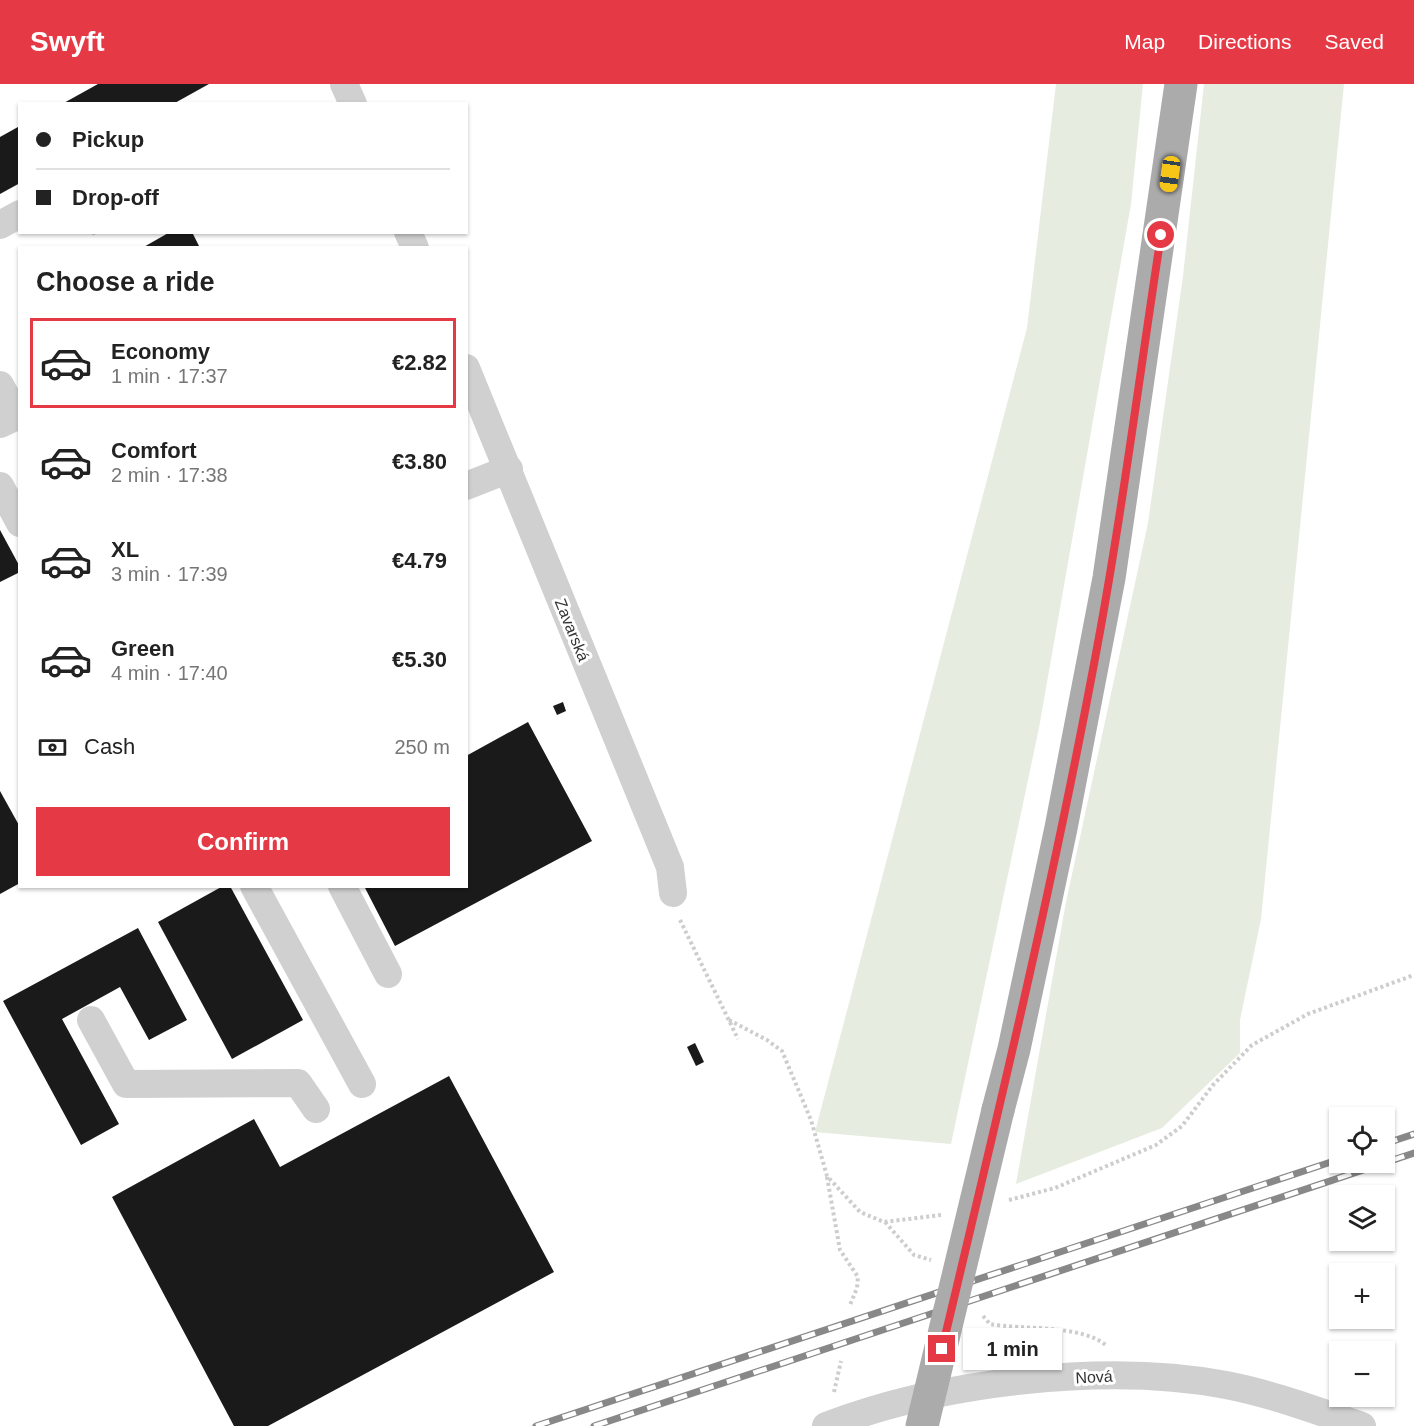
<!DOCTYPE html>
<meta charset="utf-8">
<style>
body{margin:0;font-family:Arial,sans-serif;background:#f6f6f6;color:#222;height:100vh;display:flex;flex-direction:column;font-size:22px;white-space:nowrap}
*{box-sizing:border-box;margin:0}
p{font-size:20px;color:#767676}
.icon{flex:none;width:33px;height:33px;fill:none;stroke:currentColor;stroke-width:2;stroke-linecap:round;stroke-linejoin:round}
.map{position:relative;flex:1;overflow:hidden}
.details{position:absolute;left:18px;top:162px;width:450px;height:642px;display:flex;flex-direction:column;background:#fff;border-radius:0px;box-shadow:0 2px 4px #0004}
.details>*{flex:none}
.guide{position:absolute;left:18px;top:18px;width:450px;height:132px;border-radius:0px;box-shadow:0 2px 4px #0004;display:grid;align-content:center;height:132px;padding:0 18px;background:#fff}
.tools{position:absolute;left:1329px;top:1023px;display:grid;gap:12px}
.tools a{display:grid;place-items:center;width:66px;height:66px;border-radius:0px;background:#fff;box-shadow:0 2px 4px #0004;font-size:30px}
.end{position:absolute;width:27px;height:27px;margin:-14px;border:8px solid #e63946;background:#fff;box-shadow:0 0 0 3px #fff}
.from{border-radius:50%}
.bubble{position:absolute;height:42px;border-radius:0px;background:#fff;box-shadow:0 2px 4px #0004;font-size:20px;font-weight:800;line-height:42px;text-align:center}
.car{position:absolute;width:18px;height:36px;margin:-18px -9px;border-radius:8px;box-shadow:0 0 4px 2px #0007;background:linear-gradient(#f5c518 24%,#345 0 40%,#f5c518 0 76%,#345 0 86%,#f5c518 0)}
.guide b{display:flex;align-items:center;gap:21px;height:57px;font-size:22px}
.guide b+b{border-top:2px solid #e0e0e0}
.guide i{width:15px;height:15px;background:#222}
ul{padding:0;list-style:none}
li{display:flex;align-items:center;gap:18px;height:90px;margin:0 12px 9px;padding:0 6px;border:3px solid transparent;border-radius:0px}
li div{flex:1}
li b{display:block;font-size:22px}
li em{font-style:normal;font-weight:800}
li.selected{border-color:#e63946}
li>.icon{width:54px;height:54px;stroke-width:1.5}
h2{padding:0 18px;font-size:27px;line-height:72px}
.pay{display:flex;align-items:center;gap:15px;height:66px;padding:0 18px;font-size:22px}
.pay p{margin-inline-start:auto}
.primary-button{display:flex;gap:12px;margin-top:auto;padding:12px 18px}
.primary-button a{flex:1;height:69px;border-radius:0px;background:#e63946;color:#fff;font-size:24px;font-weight:800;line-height:69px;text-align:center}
header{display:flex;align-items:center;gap:36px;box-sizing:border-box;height:84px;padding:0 30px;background:#e63946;color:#fff}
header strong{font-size:28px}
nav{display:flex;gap:33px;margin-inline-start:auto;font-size:21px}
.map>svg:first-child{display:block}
.green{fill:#e6ecdf}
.building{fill:#1a1a1a}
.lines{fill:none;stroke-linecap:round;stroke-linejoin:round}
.path{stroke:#cdcdcd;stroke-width:4;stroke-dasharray:3 3;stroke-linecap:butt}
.minor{stroke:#d0d0d0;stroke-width:28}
.major{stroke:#ababab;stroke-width:33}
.rail-casing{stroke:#888;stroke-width:7}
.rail{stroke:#fff;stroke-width:4.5;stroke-dasharray:14;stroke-linecap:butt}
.major-bridge{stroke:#ababab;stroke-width:33}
.route{stroke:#e63946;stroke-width:8}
.labels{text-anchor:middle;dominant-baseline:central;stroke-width:6;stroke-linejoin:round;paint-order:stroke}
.street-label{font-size:16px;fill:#333;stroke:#fff}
</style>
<header>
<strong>Swyft</strong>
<nav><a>Map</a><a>Directions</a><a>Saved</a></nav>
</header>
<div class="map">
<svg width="1414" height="1342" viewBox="0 0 1414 1342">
<rect width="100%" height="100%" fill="#fff"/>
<!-- green -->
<g class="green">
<polygon points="1056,0 1143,0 1131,120 1039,644 951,1060 815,1048 1027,244"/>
<polygon points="1204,0 1344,0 1261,835 1240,936 1240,969 1162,1044 1016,1100 1066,818 1148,439 1183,192"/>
</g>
<!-- building -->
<g class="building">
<polygon points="98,0 209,0 173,20 62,20"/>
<polygon points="18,43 20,99 0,110 0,53"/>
<polygon points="170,148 192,148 200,164 142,164"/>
<polygon points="0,446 20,483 20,488 0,498"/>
<polygon points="563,618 566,627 557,631 553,622"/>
<polygon points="528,638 592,757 395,862 364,802 466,802 466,672"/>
<polygon points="0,707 20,743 20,799 0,810"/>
<polygon points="223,802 230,802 303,936 232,975 158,838"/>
<polygon points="138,844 187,936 149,956 120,903 62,935 119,1040 81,1061 3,917"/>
<polygon points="695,959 704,978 696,982 687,963"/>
<polygon points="449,992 554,1188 268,1342 234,1342 112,1113 254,1035 280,1083"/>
</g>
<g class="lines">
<!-- path -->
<g class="path">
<polyline points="93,148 95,151"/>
<polyline points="680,836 738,955"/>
<polyline points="729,936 767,956 782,967 811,1036 827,1092 860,1128 884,1138 941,1131"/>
<polyline points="827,1093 840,1166 858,1193 857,1204 850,1221"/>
<polyline points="1009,1116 1055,1104 1156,1061 1182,1042 1213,1001 1252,961 1308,930 1414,891"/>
<polyline points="885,1138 914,1171 931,1176"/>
<path d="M983,1232L990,1240C1021,1246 1082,1240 1107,1262"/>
<polyline points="834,1308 841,1277"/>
</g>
<!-- minor -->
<g class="minor">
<polyline points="344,0 353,20"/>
<polyline points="0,141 20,130"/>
<polyline points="408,148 415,164"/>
<polyline points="466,284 670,783 673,809"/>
<polyline points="0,301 17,332 0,340"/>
<polyline points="0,402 20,439"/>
<polyline points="466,402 509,385"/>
<polyline points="254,802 362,1000"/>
<polyline points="342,802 388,890"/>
<polyline points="91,936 126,1000 298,999 316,1025"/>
<path d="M826,1342C940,1298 1106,1278 1226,1301C1273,1310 1317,1327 1362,1342"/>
</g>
<!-- major -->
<polyline class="major" points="998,1026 1014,965 1061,744 1109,494 1181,0"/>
<!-- rail casing -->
<g class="rail-casing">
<g id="rail">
<polyline points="1384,1060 1414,1050"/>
<polyline points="536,1342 1340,1075"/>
<polyline points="594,1342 1414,1069"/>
</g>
</g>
<!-- rail -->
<use href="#rail" class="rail"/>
<!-- major-bridge -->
<polyline class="major-bridge" points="922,1342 998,1026"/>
</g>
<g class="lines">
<!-- route -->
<path class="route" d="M942,1265C996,1038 1051,810 1094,580C1121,438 1139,294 1161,151"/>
</g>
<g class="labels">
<!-- street labels -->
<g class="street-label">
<text transform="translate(572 546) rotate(68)">Zavarská</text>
<text transform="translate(1094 1293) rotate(-3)">Nová</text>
</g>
</g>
</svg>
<div class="tools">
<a><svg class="icon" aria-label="locate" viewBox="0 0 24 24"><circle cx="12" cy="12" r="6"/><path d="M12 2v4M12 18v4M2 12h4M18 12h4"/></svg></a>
<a><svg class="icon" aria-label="layers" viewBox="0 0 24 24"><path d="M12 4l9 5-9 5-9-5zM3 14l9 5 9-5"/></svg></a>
<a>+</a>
<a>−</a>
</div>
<i class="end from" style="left:1161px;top:151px"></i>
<i class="end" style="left:942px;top:1265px"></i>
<div class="bubble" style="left:963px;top:1244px;width:99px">1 min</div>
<i class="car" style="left:1170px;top:90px;rotate:188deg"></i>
<div class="guide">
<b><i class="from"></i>Pickup</b>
<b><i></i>Drop-off</b>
</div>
<section class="details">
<h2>Choose a ride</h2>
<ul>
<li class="selected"><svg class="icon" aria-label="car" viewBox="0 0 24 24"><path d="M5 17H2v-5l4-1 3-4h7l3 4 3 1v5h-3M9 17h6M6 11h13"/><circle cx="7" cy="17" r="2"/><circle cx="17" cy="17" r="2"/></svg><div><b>Economy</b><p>1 min · 17:37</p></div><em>€2.82</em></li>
<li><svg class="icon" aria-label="car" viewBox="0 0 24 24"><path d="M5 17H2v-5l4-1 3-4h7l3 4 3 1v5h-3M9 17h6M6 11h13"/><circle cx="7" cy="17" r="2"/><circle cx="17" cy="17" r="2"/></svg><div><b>Comfort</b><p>2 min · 17:38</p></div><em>€3.80</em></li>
<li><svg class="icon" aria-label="car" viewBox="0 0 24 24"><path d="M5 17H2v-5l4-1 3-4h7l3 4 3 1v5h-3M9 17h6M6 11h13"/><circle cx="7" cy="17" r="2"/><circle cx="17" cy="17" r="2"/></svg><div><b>XL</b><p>3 min · 17:39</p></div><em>€4.79</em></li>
<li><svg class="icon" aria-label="car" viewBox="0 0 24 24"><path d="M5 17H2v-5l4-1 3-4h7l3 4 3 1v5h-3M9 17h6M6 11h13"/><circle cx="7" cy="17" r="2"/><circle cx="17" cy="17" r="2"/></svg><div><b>Green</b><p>4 min · 17:40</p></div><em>€5.30</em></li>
</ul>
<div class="pay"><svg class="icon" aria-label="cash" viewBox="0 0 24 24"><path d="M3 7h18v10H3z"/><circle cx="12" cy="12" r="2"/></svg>Cash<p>250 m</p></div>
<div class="primary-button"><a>Confirm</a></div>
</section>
</div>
